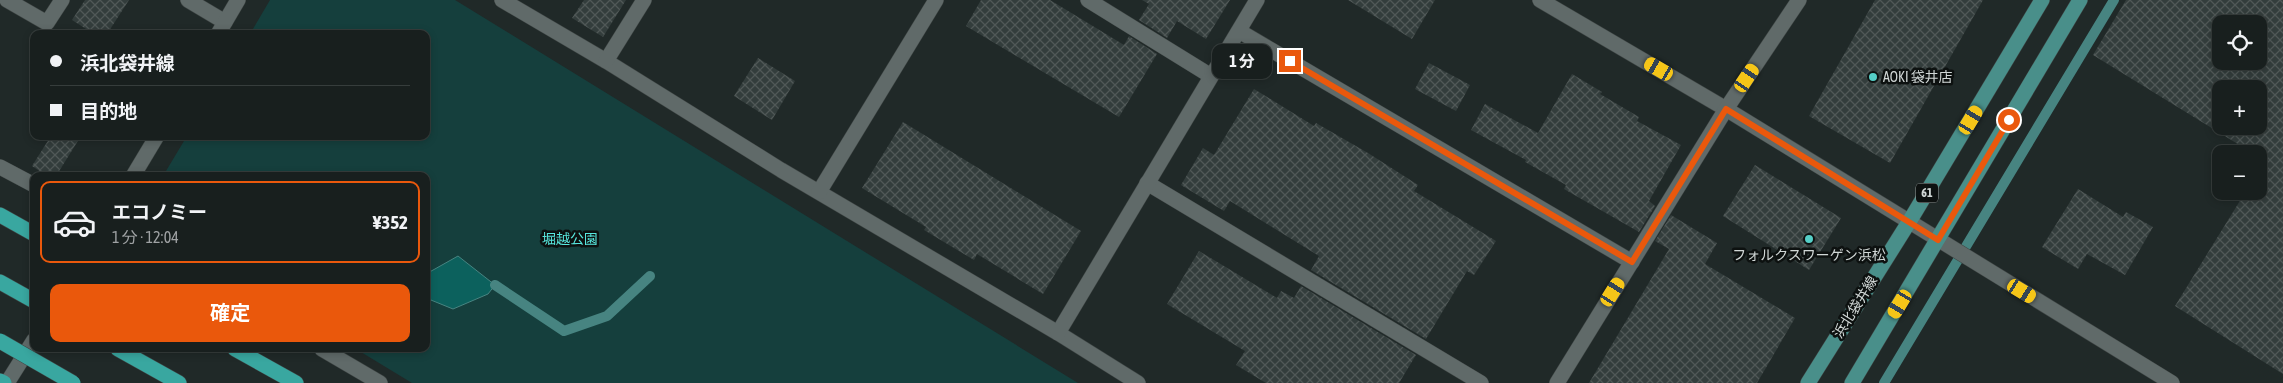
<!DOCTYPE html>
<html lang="ja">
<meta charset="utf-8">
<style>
body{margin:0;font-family:"Asap Condensed","Noto Sans JP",sans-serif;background:#212727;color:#f1f3f6;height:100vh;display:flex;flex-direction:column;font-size:19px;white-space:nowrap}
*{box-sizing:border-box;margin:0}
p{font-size:16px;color:#9fa2a4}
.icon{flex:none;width:28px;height:28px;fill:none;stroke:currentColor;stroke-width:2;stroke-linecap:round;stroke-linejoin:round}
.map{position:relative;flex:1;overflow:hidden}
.details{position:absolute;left:30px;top:172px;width:400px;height:180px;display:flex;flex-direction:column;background:#181f1e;border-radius:10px;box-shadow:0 2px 8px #0003,0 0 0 1px #363d3c}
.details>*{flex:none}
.hud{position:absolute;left:30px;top:30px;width:400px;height:110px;border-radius:10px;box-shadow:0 2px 8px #0003,0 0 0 1px #363d3c;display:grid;align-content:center;height:110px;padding:0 20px;background:#181f1e}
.buttons{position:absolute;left:2212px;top:15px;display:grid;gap:10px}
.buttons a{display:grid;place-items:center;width:55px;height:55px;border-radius:10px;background:#181f1e;box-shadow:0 2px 8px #0003,0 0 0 1px #363d3c;font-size:25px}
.end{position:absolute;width:22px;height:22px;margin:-11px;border:6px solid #ea580c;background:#fff;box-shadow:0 0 0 2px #fff}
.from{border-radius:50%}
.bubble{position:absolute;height:35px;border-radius:10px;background:#181f1e;box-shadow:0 2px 8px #0003,0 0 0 1px #363d3c;font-size:16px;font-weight:700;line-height:35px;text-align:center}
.car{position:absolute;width:15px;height:30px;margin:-15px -8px;border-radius:6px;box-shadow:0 0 4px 1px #0007;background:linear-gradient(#f5c518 24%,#345 0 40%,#f5c518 0 76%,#345 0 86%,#f5c518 0)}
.hud b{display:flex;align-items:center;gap:18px;height:48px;font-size:19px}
.hud b+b{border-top:1px solid #363d3c}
.hud i{width:12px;height:12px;background:#f1f3f6}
ul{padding:9px 0 0;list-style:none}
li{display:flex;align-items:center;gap:15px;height:82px;margin:0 10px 8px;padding:0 10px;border:2px solid transparent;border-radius:10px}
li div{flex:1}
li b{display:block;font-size:19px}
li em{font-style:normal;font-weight:700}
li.current{border-color:#ea580c}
li>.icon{width:45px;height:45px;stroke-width:1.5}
.primary-button{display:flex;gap:10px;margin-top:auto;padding:10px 20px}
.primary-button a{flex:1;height:58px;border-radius:10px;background:#ea580c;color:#fff;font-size:20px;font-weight:700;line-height:58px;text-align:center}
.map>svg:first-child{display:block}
.park{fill:#153f3d}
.water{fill:#0c615d;stroke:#478481}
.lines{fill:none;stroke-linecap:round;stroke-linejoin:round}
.stream{stroke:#478481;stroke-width:10}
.building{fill:url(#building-cross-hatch);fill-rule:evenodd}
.street-casing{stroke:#3e4544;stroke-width:16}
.secondary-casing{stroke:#3e4544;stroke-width:16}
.primary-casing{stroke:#3e4544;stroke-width:16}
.highway-casing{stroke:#3e4544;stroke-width:16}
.street{stroke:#606a69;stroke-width:15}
.secondary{stroke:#606a69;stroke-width:15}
.primary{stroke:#498f8a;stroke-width:15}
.highway{stroke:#39a7a0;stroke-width:15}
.highway-bridge-casing{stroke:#3e4544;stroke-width:16;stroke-linecap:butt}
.highway-bridge{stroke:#39a7a0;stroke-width:15}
.route{stroke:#ea580c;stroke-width:6}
.poi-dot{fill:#55cec6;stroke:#0d1110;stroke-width:2}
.labels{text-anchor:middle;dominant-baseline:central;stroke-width:5;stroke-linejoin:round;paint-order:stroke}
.shield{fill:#0d1110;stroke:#969c9b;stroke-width:1}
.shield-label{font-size:12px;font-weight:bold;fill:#d1d7d6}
.poi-label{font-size:14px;fill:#d1d7d6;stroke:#0d1110;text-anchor:start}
.park-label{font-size:14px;fill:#57e7de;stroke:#0d1110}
.street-label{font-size:14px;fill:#d1d7d6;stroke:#0d1110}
</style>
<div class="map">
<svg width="2283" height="383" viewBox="0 0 2283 383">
<defs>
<pattern id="building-cross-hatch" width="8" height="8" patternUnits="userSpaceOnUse" patternTransform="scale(1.25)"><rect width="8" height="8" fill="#333d3c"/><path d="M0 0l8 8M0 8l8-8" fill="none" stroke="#505857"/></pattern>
</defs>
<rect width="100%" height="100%" fill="#202928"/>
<!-- park -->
<polygon class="park" points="270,0 455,0 1078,383 412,383 356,349 426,349 426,176 163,176 187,136 426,136 426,34 250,34"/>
<!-- water -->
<polygon class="water" points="458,256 495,285 488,294 453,309 426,298 426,274"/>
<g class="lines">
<!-- stream -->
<g class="stream">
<polyline points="495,285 564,331 607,316 650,276"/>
<polyline points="1884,383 2114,0"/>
</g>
</g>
<!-- building -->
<g class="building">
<polygon points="85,0 129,0 107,34 94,34 72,20"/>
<polygon points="584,0 626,0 603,37 572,18"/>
<polygon points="981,0 1050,0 1124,45 1129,36 1157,54 1119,117 966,26"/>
<polygon points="1142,0 1230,0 1206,39 1177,21 1167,38 1139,20 1149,4"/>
<polygon points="1348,0 1435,0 1412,39"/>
<polygon points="1875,0 1983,0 1890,163 1809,116"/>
<path d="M2126,0H2283V374L2175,306L2246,191H2259V170L2265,160L2259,157V154H2254L2093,55ZM2221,24H2259V61H2221ZM2221,89H2259V126H2221Z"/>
<polygon points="758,58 795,81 772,120 734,96"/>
<polygon points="1429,63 1470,85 1456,111 1415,89"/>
<polygon points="1572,74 1602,92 1600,94 1639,117 1637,121 1681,145 1649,201 1655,206 1639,232 1564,189 1566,185 1525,162 1526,160 1471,130 1485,104 1538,133"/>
<polygon points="1254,89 1314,126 1316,123 1368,153 1418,185 1414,191 1496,241 1474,275 1467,271 1426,339 1311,270 1319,256 1230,201 1224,211 1181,185 1203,148 1214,155"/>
<polygon points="903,122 1081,231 1043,294 977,254 974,260 924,230 926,227 862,188"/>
<polygon points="51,136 81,136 56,176 47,176 32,166"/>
<polygon points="1755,165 1841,218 1809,270 1723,216"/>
<polygon points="2078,189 2123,217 2126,212 2153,227 2125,275 2087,254 2078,269 2042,247"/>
<polygon points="1671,215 1717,243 1705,264 1795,318 1757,383 1589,383 1669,249 1655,241"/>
<polygon points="1199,251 1277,298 1281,291 1294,298 1301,286 1416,355 1399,383 1266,383 1236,365 1245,351 1167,304"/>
</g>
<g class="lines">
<!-- street casing -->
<g class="street-casing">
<g id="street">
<polyline points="7,0 47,23 62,0"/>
<polyline points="188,0 225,22"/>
<polyline points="502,0 606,61 781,170 1058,333 1138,383"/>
<polyline points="1088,0 1211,76"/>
<polyline points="1540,0 1726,109 2172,383"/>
<polyline points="1239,31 1632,262"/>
<polyline points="218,34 238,0"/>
<polyline points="606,61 644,0"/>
<polyline points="0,167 34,185"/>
<polyline points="133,176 157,136"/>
<polyline points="1147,183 1481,383"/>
<polyline points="819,192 936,0"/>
<polyline points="1058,333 1257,0"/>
<polyline points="322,349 380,383"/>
<polyline points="1557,383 1726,109 1799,0"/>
</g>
</g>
<!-- secondary casing -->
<g class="secondary-casing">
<polyline id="secondary" points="7,383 34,340"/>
</g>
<!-- primary casing -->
<g class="primary-casing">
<g id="primary">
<polyline points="1808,383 1909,222 2042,0"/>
<polyline points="1852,383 2080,0"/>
</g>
</g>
<!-- highway casing -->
<g class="highway-casing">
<g id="highway">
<polyline points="0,215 34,234"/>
<polyline points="0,282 34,301"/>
<polyline points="118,349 179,383"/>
<polyline points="235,349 296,383"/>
<polyline points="0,381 4,383"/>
</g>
</g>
<!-- street -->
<use href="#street" class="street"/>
<!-- secondary -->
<use href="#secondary" class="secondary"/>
<!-- primary -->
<use href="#primary" class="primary"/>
<!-- highway -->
<use href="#highway" class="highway"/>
<!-- highway-bridge casing -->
<g class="highway-bridge-casing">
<polyline id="highway-bridge" points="0,341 73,383"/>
</g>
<!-- highway-bridge -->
<use href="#highway-bridge" class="highway-bridge"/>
</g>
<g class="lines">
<!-- route -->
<polyline class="route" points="1290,61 1632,262 1726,109 1938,240 2009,120"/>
</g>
<!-- markers -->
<g class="poi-dot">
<circle cx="1873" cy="77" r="5"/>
<circle cx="1809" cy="239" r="5"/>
</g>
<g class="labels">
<!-- shield labels -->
<rect class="shield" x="1916" y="183.5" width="22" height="19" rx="4"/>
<g class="shield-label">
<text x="1927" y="193">61</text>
</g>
<!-- poi labels -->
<g class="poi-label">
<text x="1883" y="77">AOKI 袋井店</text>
<text x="1809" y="255" text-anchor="middle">フォルクスワーゲン浜松</text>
</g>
<!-- park labels -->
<g class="park-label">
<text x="570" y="239">堀越公園</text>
</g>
<!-- street labels -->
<g class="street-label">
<text transform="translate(1855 307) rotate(-58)">浜北袋井線</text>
</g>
</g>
</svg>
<div class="buttons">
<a><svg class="icon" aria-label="locate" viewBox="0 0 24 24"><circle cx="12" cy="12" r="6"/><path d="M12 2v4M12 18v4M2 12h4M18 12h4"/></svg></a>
<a>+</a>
<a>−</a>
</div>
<i class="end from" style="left:2009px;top:120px"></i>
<i class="end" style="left:1290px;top:61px"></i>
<div class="bubble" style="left:1212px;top:44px;width:60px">1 分</div>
<i class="car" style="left:1659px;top:69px;rotate:300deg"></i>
<i class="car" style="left:1747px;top:78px;rotate:34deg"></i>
<i class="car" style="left:1971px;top:120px;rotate:31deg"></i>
<i class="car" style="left:2022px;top:291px;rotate:121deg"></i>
<i class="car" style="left:1613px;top:292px;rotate:32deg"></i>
<i class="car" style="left:1900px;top:304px;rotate:211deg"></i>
<div class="hud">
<b><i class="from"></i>浜北袋井線</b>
<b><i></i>目的地</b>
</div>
<section class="details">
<ul>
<li class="current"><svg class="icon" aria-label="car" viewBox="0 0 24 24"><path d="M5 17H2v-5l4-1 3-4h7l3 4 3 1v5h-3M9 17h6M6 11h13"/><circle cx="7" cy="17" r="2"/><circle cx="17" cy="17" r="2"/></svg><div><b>エコノミー</b><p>1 分 · 12:04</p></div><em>¥352</em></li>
</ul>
<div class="primary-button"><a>確定</a></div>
</section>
</div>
